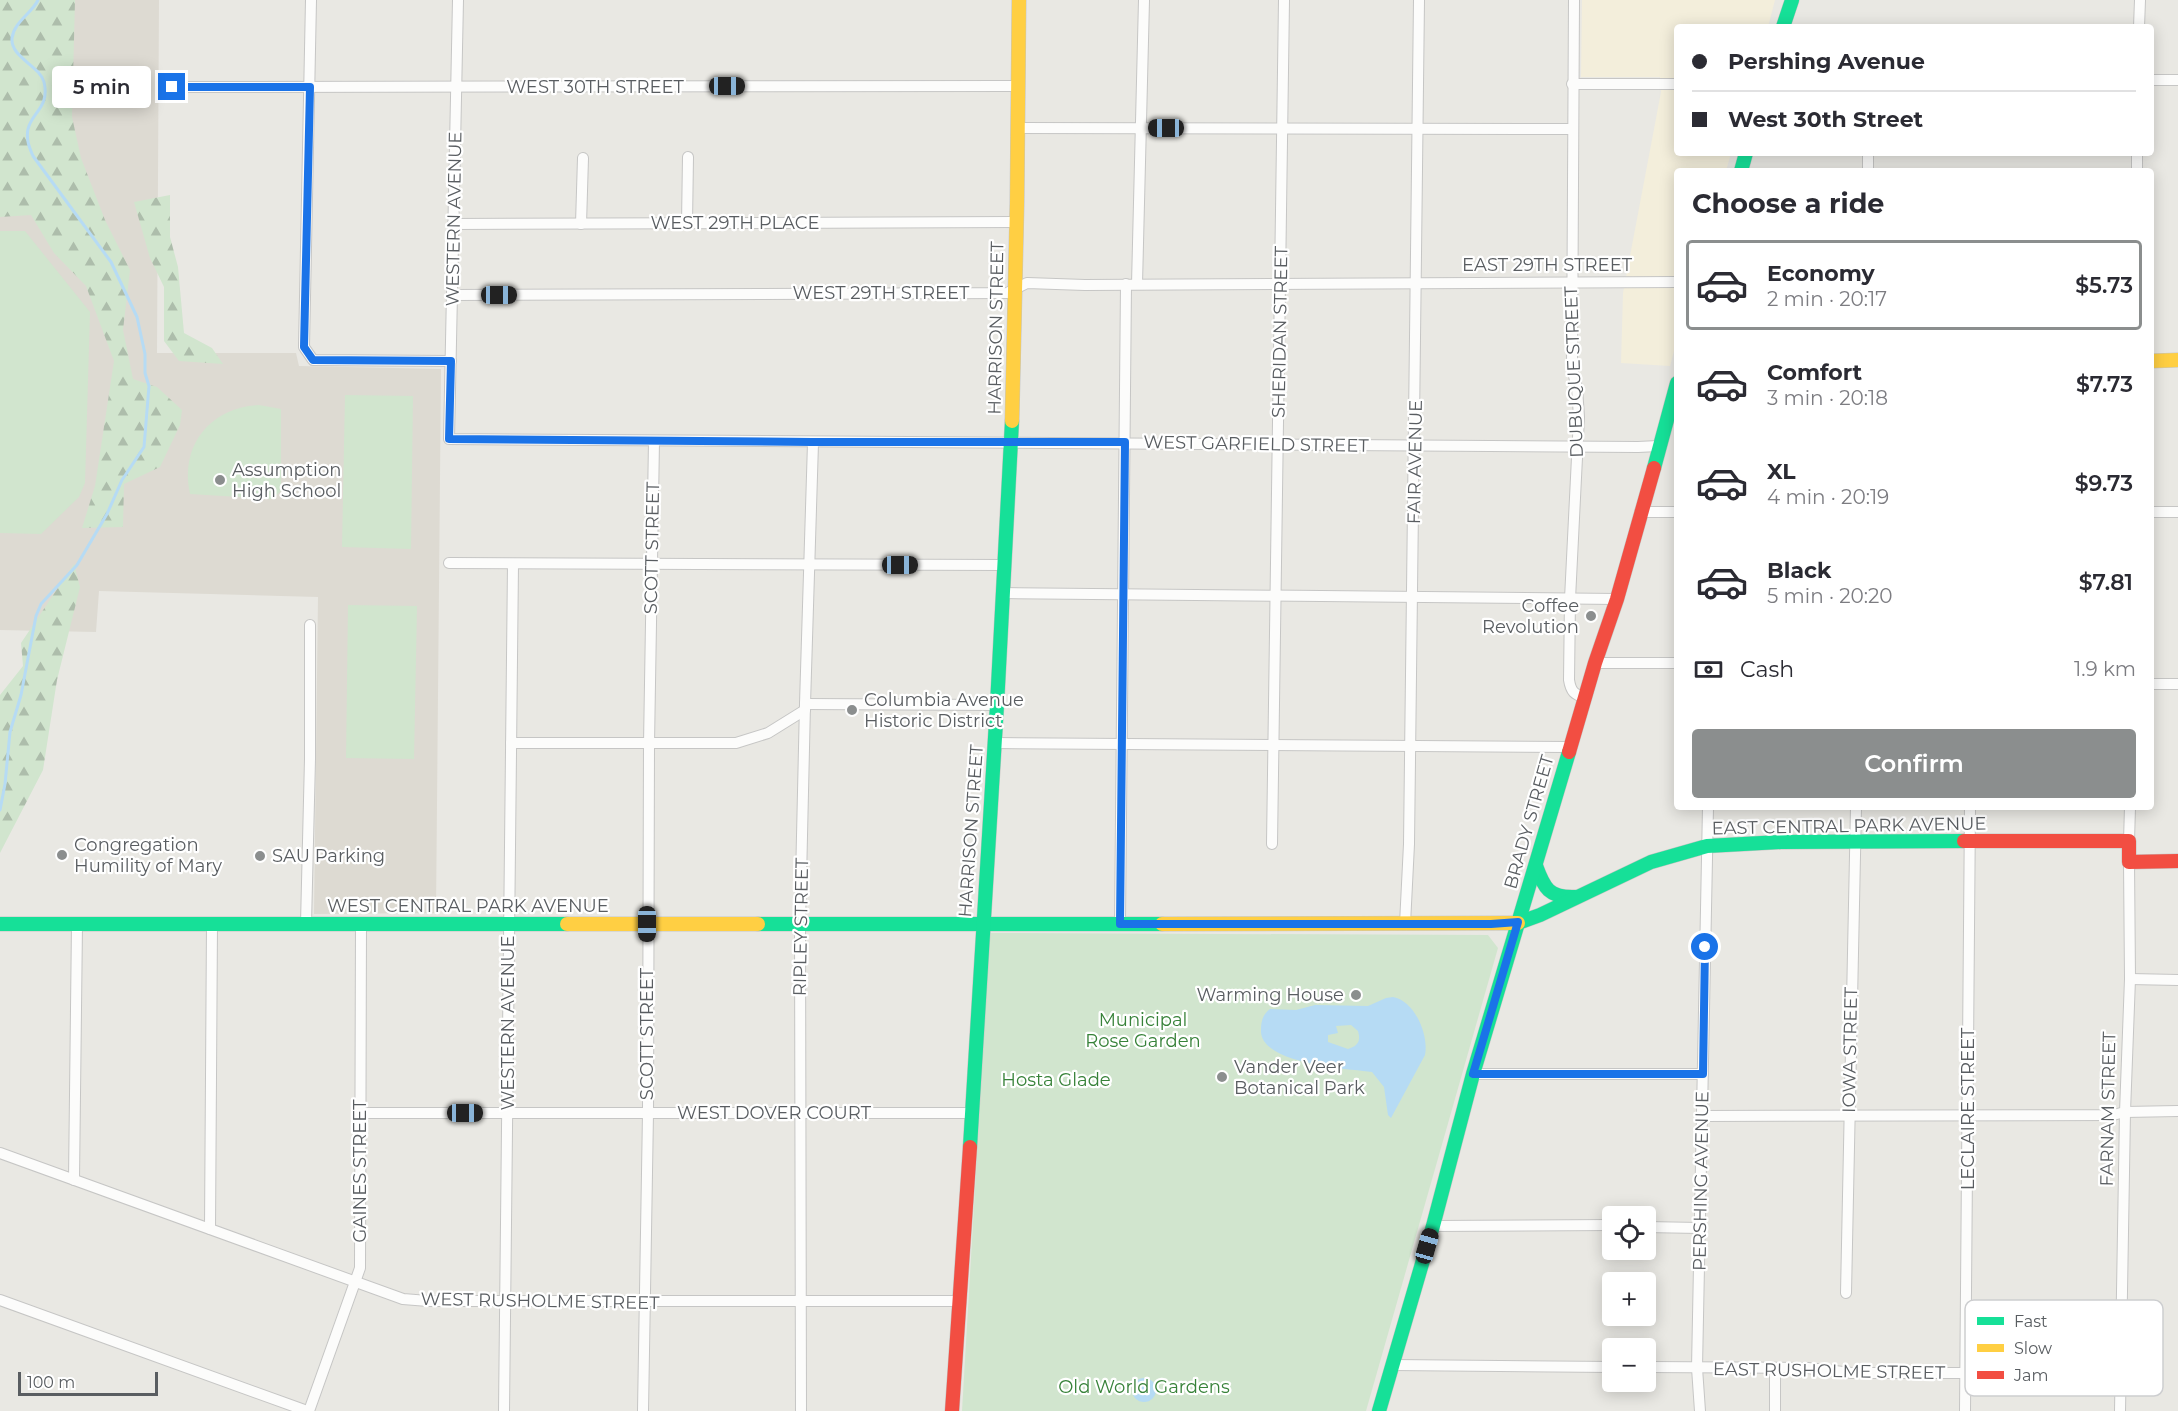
<!DOCTYPE html>
<meta charset="utf-8">
<style>
body{margin:0;font-family:Montserrat,sans-serif;background:#f7f7f7;color:#2b2b33;height:100vh;display:flex;flex-direction:column;font-size:22px;white-space:nowrap}
*{box-sizing:border-box;margin:0}
p{font-size:20px;color:#7c7c81}
.icon{flex:none;width:33px;height:33px;fill:none;stroke:currentColor;stroke-width:2;stroke-linecap:round;stroke-linejoin:round}
.map{position:relative;flex:1;overflow:hidden}
.sheet{position:absolute;left:1674px;top:168px;width:480px;height:642px;display:flex;flex-direction:column;background:#fff;border-radius:6px;box-shadow:0 3px 15px #0003}
.sheet>*{flex:none}
.top-card{position:absolute;left:1674px;top:24px;width:480px;height:132px;border-radius:6px;box-shadow:0 3px 15px #0003;display:grid;align-content:center;height:132px;padding:0 18px;background:#fff}
.controls{position:absolute;left:1602px;top:1206px;display:grid;gap:12px}
.controls a{display:grid;place-items:center;width:54px;height:54px;border-radius:6px;background:#fff;box-shadow:0 3px 15px #0003;font-size:30px}
.scale{position:absolute;left:18px;bottom:15px;width:140px;box-sizing:border-box;padding-left:6px;border:3px solid #595d61;border-top:0;font-size:16px;line-height:21px;white-space:nowrap;color:#595d61;-webkit-text-stroke:4px #fff;paint-order:stroke}
.end{position:absolute;width:27px;height:27px;margin:-14px;border:8px solid #1a73e8;background:#fff;box-shadow:0 0 0 3px #fff}
.from{border-radius:50%}
.bubble{position:absolute;height:42px;border-radius:6px;background:#fff;box-shadow:0 3px 15px #0003;font-size:20px;font-weight:600;line-height:42px;text-align:center}
.car{position:absolute;width:18px;height:36px;margin:-18px -9px;border-radius:8px;box-shadow:0 0 4px 2px #0007;background:linear-gradient(#222 24%,#8ab4d8 0 40%,#222 0 76%,#8ab4d8 0 86%,#222 0)}
.top-card b{display:flex;align-items:center;gap:21px;height:57px;font-size:22px}
.top-card b+b{border-top:2px solid #e1e1e2}
.top-card i{width:15px;height:15px;background:#2b2b33}
ul{padding:0;list-style:none}
li{display:flex;align-items:center;gap:18px;height:90px;margin:0 12px 9px;padding:0 6px;border:3px solid transparent;border-radius:6px}
li div{flex:1}
li b{display:block;font-size:22px}
li em{font-style:normal;font-weight:600}
li.selected{border-color:#8b8e8e}
li>.icon{width:54px;height:54px;stroke-width:1.5}
h2{padding:0 18px;font-size:27px;line-height:72px}
.pay{display:flex;align-items:center;gap:15px;height:66px;padding:0 18px;font-size:22px}
.pay p{margin-inline-start:auto}
.button{display:flex;gap:12px;margin-top:auto;padding:12px 18px}
.button a{flex:1;height:69px;border-radius:6px;background:#8b8e8e;color:#fff;font-size:24px;font-weight:600;line-height:69px;text-align:center}
.map>svg:first-child{display:block}
.commercial{fill:#f3eedb}
.education{fill:#dddad2}
.green{fill:#d1e5ce}
.forest{fill:url(#forest-firs)}
.water{fill:#b6dbf4;fill-rule:evenodd}
.lines{fill:none;stroke-linecap:round;stroke-linejoin:round}
.stream{stroke:#b6dbf4;stroke-width:3}
.street-casing{stroke:#c6c6c5;stroke-width:12}
.fast-casing{stroke:#c5c5c3;stroke-width:15}
.slow-casing{stroke:#c5c5c3;stroke-width:15}
.jam-casing{stroke:#c5c5c3;stroke-width:15}
.street{stroke:#fcfcfb;stroke-width:10}
.fast{stroke:#16e098;stroke-width:14}
.slow{stroke:#ffcf43;stroke-width:14}
.jam{stroke:#f24e42;stroke-width:14}
.route{stroke:#1a73e8;stroke-width:8}
.poi-dot{fill:#8b8e8e;stroke:#fff;stroke-width:2}
.labels{text-anchor:middle;dominant-baseline:central;stroke-width:4.5;stroke-linejoin:round;paint-order:stroke}
.street-label{font-size:18px;fill:#595d61;stroke:#fff}
.poi-label{font-size:18px;fill:#595d61;stroke:#fff;text-anchor:start}
.park-label{font-size:18px;fill:#378239;stroke:#fff}
.key{fill:#fff;stroke:#cdced0;stroke-width:1.5}
.key-label{font-size:16px;fill:#595d61}
</style>
<div class="map">
<svg width="2178" height="1411" viewBox="0 0 2178 1411">
<defs>
<pattern id="forest-firs" width="22" height="20" patternUnits="userSpaceOnUse" patternTransform="scale(1.5)"><rect width="22" height="20" fill="#d1e5ce"/><path d="M5 1l3.5 6h-7zM16 11l3.5 6h-7z" fill="#adbdab"/></pattern>
</defs>
<rect width="100%" height="100%" fill="#e9e8e3"/>
<!-- commercial -->
<polygon class="commercial" points="1582,0 1775,0 1768,27 1677,27 1677,153 1731,153 1726,171 1677,171 1677,340 1670,366 1621,363 1623,293 1661,92 1660,77 1581,77"/>
<!-- education -->
<polygon class="education" points="0,0 159,0 157,353 296,353 299,366 441,369 436,913 314,914 318,597 99,591 96,632 0,630"/>
<!-- green -->
<g class="green">
<polygon points="0,231 25,231 90,312 85,483 79,497 41,534 0,533"/>
<polygon points="345,395 413,396 411,549 342,547"/>
<path d="M259,405L281,409V491L272,499L190,494C179,445 211,407 259,405Z"/>
<polygon points="348,605 417,606 414,759 346,758"/>
<polygon points="990,933 1488,935 1498,948 1366,1411 962,1411"/>
</g>
<!-- forest -->
<g class="forest">
<polygon points="0,0 75,0 72,117 81,158 105,220 130,270 123,330 133,379 157,387 182,410 180,425 160,467 124,484 123,527 82,528 95,486 114,361 86,286 54,253 31,215 0,217"/>
<polygon points="170,195 170,237 178,267 184,333 212,348 223,364 179,361 164,341 164,287 150,258 134,202"/>
<polygon points="74,564 80,587 57,680 43,770 0,853 0,695 23,666 21,643"/>
</g>
<!-- water -->
<g class="water">
<path d="M1393,997C1415,1001 1429,1035 1425,1055L1391,1118L1388,1115L1384,1087L1372,1072C1348,1069 1259,1064 1261,1030C1261,1021 1263,1014 1270,1009L1296,1010L1315,1005L1368,1006L1386,998ZM1351,1025L1358,1031C1361,1041 1358,1046 1348,1049L1328,1042V1035L1338,1033L1336,1026Z"/>
<circle cx="1144" cy="1390" r="12"/>
</g>
<g class="lines">
<!-- stream -->
<path class="stream" d="M0,810L5,784L10,732L21,695L36,616L41,604L77,565L107,514L122,480L144,447L149,386L145,373V354L137,317L111,262L33,156C29,147 26,139 28,129C32,112 50,107 44,82C40,66 10,57 12,38C14,22 32,13 38,0"/>
<!-- street casing -->
<g class="street-casing">
<g id="street">
<polyline points="311,0 304,347 313,360 451,361"/>
<polyline points="458,0 449,439 1638,447 1658,446"/>
<path d="M1574,0L1572,368L1577,388L1579,417L1570,599L1569,680C1571,692 1574,694 1585,698"/>
<polyline points="2139,27 2140,0"/>
<polyline points="2151,80 2178,80"/>
<polyline points="1572,84 1677,84"/>
<polyline points="172,87 1017,86"/>
<polyline points="1017,128 1572,129"/>
<polyline points="1868,171 1868,153"/>
<polyline points="2137,171 2137,153"/>
<polyline points="687,223 688,157"/>
<polyline points="453,224 1016,222"/>
<polyline points="581,224 583,158"/>
<polyline points="1137,284 1144,0"/>
<polyline points="452,295 1007,293 1027,283 1085,285 1677,282"/>
<polyline points="1640,512 1677,512"/>
<polyline points="2151,512 2178,512"/>
<polyline points="449,563 1005,565"/>
<polyline points="1003,593 1617,599"/>
<polyline points="1595,663 1677,663"/>
<polyline points="2151,684 2178,684"/>
<polyline points="805,704 997,705"/>
<polyline points="511,743 736,743 768,733 805,710"/>
<polyline points="995,743 1570,747"/>
<polyline points="2129,841 2130,807"/>
<polyline points="1272,844 1284,0"/>
<polyline points="306,924 310,759 310,625"/>
<polyline points="1120,924 1126,284"/>
<polyline points="1405,924 1409,844 1419,0"/>
<polyline points="2130,979 2178,980"/>
<polyline points="1473,1074 1703,1074"/>
<polyline points="361,1113 971,1113"/>
<polyline points="1702,1116 2113,1115 2125,1112 2178,1111"/>
<polyline points="0,1153 403,1299 428,1301 961,1301"/>
<polyline points="74,1180 77,924"/>
<polyline points="1433,1226 1612,1225"/>
<polyline points="1646,1227 1699,1228"/>
<polyline points="210,1229 212,924"/>
<polyline points="1846,1293 1856,807"/>
<polyline points="0,1300 307,1411"/>
<polyline points="1393,1365 1612,1367"/>
<polyline points="1646,1367 1808,1368 1852,1373 2120,1373"/>
<polyline points="1775,1369 1775,1411"/>
<polyline points="309,1411 360,1268 361,923"/>
<polyline points="504,1411 513,564"/>
<polyline points="643,1411 648,1113 649,744 654,441"/>
<polyline points="801,1411 800,924 805,704 813,443"/>
<polyline points="1700,1411 1697,1368 1708,807"/>
<polyline points="1965,1411 1970,807"/>
<polyline points="2120,1411 2125,1112 2130,979 2129,862"/>
</g>
</g>
<!-- fast casing -->
<g class="fast-casing">
<g id="fast">
<polyline points="1783,27 1792,0"/>
<polyline points="1741,171 1746,153"/>
<polyline points="1654,468 1677,383"/>
<path d="M1536,866C1544,888 1549,898 1575,897"/>
<polyline points="1518,923 1540,915 1651,862 1707,846 1781,842 1964,841"/>
<polyline points="0,924 567,924"/>
<polyline points="758,924 1162,924"/>
<polyline points="970,1147 997,705 1012,421"/>
<polyline points="1379,1411 1433,1226 1473,1074 1569,752"/>
</g>
</g>
<!-- slow casing -->
<g class="slow-casing">
<g id="slow">
<polyline points="2151,361 2178,360"/>
<polyline points="1012,421 1017,204 1019,0"/>
<polyline points="567,924 758,924"/>
<polyline points="1162,924 1518,923"/>
</g>
</g>
<!-- jam casing -->
<g class="jam-casing">
<g id="jam">
<polyline points="1569,752 1595,663 1617,599 1654,468"/>
<polyline points="1964,841 2129,841 2129,862 2178,861"/>
<polyline points="952,1411 970,1147"/>
</g>
</g>
<!-- street -->
<use href="#street" class="street"/>
<!-- fast -->
<use href="#fast" class="fast"/>
<!-- slow -->
<use href="#slow" class="slow"/>
<!-- jam -->
<use href="#jam" class="jam"/>
</g>
<g class="lines">
<!-- route -->
<polyline class="route" points="172,87 310,87 304,347 313,360 451,361 449,439 813,442 1125,442 1120,924 1491,924 1518,922 1473,1074 1703,1074 1705,947"/>
</g>
<!-- markers -->
<g class="poi-dot">
<circle cx="220" cy="480" r="6"/>
<circle cx="1591" cy="616" r="6"/>
<circle cx="852" cy="710" r="6"/>
<circle cx="62" cy="855" r="6"/>
<circle cx="260" cy="856" r="6"/>
<circle cx="1356" cy="995" r="6"/>
<circle cx="1222" cy="1077" r="6"/>
</g>
<g class="labels">
<!-- street labels -->
<g class="street-label">
<text x="595" y="87">WEST 30TH STREET</text>
<text transform="translate(454 219) rotate(-89)">WESTERN AVENUE</text>
<text x="735" y="223">WEST 29TH PLACE</text>
<text x="1547" y="265">EAST 29TH STREET</text>
<text x="881" y="293">WEST 29TH STREET</text>
<text transform="translate(996 328) rotate(-89)">HARRISON STREET</text>
<text transform="translate(1280 332) rotate(-89)">SHERIDAN STREET</text>
<text transform="translate(1574 372) rotate(-92)">DUBUQUE STREET</text>
<text transform="translate(1256 444) rotate(1)">WEST GARFIELD STREET</text>
<text transform="translate(1415 462) rotate(-89)">FAIR AVENUE</text>
<text transform="translate(652 548) rotate(-89)">SCOTT STREET</text>
<text transform="translate(1529 822) rotate(-74)">BRADY STREET</text>
<text transform="translate(1849 826) rotate(-1)">EAST CENTRAL PARK AVENUE</text>
<text transform="translate(971 831) rotate(-86)">HARRISON STREET</text>
<text x="468" y="906">WEST CENTRAL PARK AVENUE</text>
<text transform="translate(801 927) rotate(-89)">RIPLEY STREET</text>
<text transform="translate(508 1023) rotate(-90)">WESTERN AVENUE</text>
<text transform="translate(647 1034) rotate(-90)">SCOTT STREET</text>
<text transform="translate(1850 1050) rotate(-89)">IOWA STREET</text>
<text transform="translate(1968 1109) rotate(-90)">LECLAIRE STREET</text>
<text transform="translate(2108 1109) rotate(-89)">FARNAM STREET</text>
<text x="774" y="1113">WEST DOVER COURT</text>
<text transform="translate(360 1171) rotate(-90)">GAINES STREET</text>
<text transform="translate(1701 1181) rotate(-89)">PERSHING AVENUE</text>
<text transform="translate(540 1301) rotate(1)">WEST RUSHOLME STREET</text>
<text transform="translate(1829 1371) rotate(1)">EAST RUSHOLME STREET</text>
</g>
<!-- poi labels -->
<g class="poi-label">
<text x="232" y="470">Assumption<tspan x="232" dy="21">High School</tspan></text>
<text x="1579" y="606" text-anchor="end">Coffee<tspan x="1579" dy="21">Revolution</tspan></text>
<text x="864" y="700">Columbia Avenue<tspan x="864" dy="21">Historic District</tspan></text>
<text x="74" y="845">Congregation<tspan x="74" dy="21">Humility of Mary</tspan></text>
<text x="272" y="856">SAU Parking</text>
<text x="1344" y="995" text-anchor="end">Warming House</text>
<text x="1234" y="1067">Vander Veer<tspan x="1234" dy="21">Botanical Park</tspan></text>
</g>
<!-- park labels -->
<g class="park-label">
<text x="1143" y="1020">Municipal<tspan x="1143" dy="21">Rose Garden</tspan></text>
<text x="1056" y="1080">Hosta Glade</text>
<text x="1144" y="1387">Old World Gardens</text>
</g>
</g>
<!-- legend -->
<rect x="1965" y="1300" width="198" height="96" rx="9" class="key"/>
<rect x="1977" y="1317" width="27" height="8" fill="#16e098"/>
<rect x="1977" y="1344" width="27" height="8" fill="#ffcf43"/>
<rect x="1977" y="1371" width="27" height="8" fill="#f24e42"/>
<g class="key-label">
<text x="2014" y="1327">Fast</text>
<text x="2014" y="1354">Slow</text>
<text x="2014" y="1381">Jam</text>
</g>
</svg>
<div class="controls">
<a><svg class="icon" aria-label="locate" viewBox="0 0 24 24"><circle cx="12" cy="12" r="6"/><path d="M12 2v4M12 18v4M2 12h4M18 12h4"/></svg></a>
<a>+</a>
<a>−</a>
</div>
<div class="scale">100 m</div>
<i class="end from" style="left:1705px;top:947px"></i>
<i class="end" style="left:172px;top:87px"></i>
<div class="bubble" style="left:52px;top:66px;width:99px">5 min</div>
<i class="car" style="left:727px;top:86px;rotate:90deg"></i>
<i class="car" style="left:1166px;top:128px;rotate:270deg"></i>
<i class="car" style="left:499px;top:295px;rotate:90deg"></i>
<i class="car" style="left:900px;top:565px;rotate:90deg"></i>
<i class="car" style="left:647px;top:924px;rotate:180deg"></i>
<i class="car" style="left:465px;top:1113px;rotate:90deg"></i>
<i class="car" style="left:1427px;top:1246px;rotate:16deg"></i>
<div class="top-card">
<b><i class="from"></i>Pershing Avenue</b>
<b><i></i>West 30th Street</b>
</div>
<section class="sheet">
<h2>Choose a ride</h2>
<ul>
<li class="selected"><svg class="icon" aria-label="car" viewBox="0 0 24 24"><path d="M5 17H2v-5l4-1 3-4h7l3 4 3 1v5h-3M9 17h6M6 11h13"/><circle cx="7" cy="17" r="2"/><circle cx="17" cy="17" r="2"/></svg><div><b>Economy</b><p>2 min · 20:17</p></div><em>$5.73</em></li>
<li><svg class="icon" aria-label="car" viewBox="0 0 24 24"><path d="M5 17H2v-5l4-1 3-4h7l3 4 3 1v5h-3M9 17h6M6 11h13"/><circle cx="7" cy="17" r="2"/><circle cx="17" cy="17" r="2"/></svg><div><b>Comfort</b><p>3 min · 20:18</p></div><em>$7.73</em></li>
<li><svg class="icon" aria-label="car" viewBox="0 0 24 24"><path d="M5 17H2v-5l4-1 3-4h7l3 4 3 1v5h-3M9 17h6M6 11h13"/><circle cx="7" cy="17" r="2"/><circle cx="17" cy="17" r="2"/></svg><div><b>XL</b><p>4 min · 20:19</p></div><em>$9.73</em></li>
<li><svg class="icon" aria-label="car" viewBox="0 0 24 24"><path d="M5 17H2v-5l4-1 3-4h7l3 4 3 1v5h-3M9 17h6M6 11h13"/><circle cx="7" cy="17" r="2"/><circle cx="17" cy="17" r="2"/></svg><div><b>Black</b><p>5 min · 20:20</p></div><em>$7.81</em></li>
</ul>
<div class="pay"><svg class="icon" aria-label="cash" viewBox="0 0 24 24"><path d="M3 7h18v10H3z"/><circle cx="12" cy="12" r="2"/></svg>Cash<p>1.9 km</p></div>
<div class="button"><a>Confirm</a></div>
</section>
</div>
